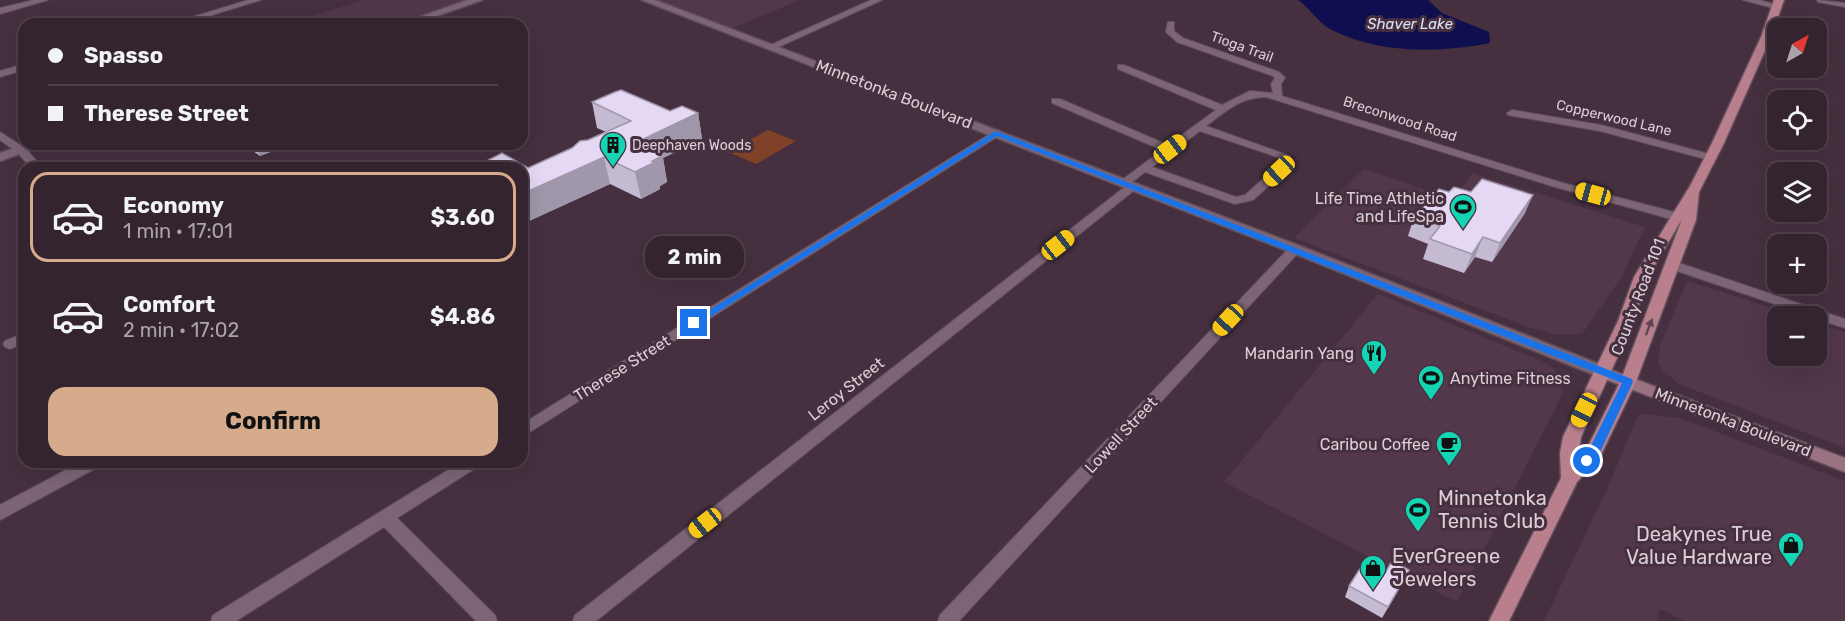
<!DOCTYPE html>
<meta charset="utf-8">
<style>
body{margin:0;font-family:Rubik,sans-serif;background:#3c2c37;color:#f1f3f6;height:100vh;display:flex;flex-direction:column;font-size:22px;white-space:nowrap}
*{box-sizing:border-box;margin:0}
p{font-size:20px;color:#a9a4aa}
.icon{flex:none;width:33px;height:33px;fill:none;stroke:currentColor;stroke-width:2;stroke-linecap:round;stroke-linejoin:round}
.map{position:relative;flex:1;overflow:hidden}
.sheet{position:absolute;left:18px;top:162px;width:510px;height:306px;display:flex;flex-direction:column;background:#34242f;border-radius:18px;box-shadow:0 6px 24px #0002,0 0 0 2px #4e414b}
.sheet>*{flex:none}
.hud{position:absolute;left:18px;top:18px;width:510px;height:132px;border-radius:18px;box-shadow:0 6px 24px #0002,0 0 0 2px #4e414b;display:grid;align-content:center;height:132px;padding:0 30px;background:#34242f}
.needle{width:39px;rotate:39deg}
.fabs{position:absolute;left:1767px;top:18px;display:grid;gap:12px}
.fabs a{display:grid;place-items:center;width:60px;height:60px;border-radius:12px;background:#34242f;box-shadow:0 6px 24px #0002,0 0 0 2px #4e414b;font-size:30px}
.end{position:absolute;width:27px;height:27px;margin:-14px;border:8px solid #1a73e8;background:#fff;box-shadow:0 0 0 3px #fff}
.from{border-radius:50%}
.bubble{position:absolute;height:42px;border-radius:18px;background:#34242f;box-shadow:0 6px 24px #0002,0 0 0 2px #4e414b;font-size:20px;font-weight:700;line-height:42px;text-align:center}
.car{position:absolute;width:18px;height:36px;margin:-18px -9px;border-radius:8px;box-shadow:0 0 4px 2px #0007;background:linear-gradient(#f5c518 24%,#345 0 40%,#f5c518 0 76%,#345 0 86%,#f5c518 0)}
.hud b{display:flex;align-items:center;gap:21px;height:57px;font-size:22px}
.hud b+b{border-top:2px solid #4e414b}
.hud i{width:15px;height:15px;background:#f1f3f6}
ul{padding:10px 0 0;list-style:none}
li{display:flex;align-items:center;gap:18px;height:90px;margin:0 12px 9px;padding:0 18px;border:3px solid transparent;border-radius:18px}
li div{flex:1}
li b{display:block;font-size:22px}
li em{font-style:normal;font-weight:700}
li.selected{border-color:#d6ab8b}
li>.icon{width:54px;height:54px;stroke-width:1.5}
.primary-button{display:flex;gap:12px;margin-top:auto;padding:12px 30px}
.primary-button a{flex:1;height:69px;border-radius:18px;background:#d6ab8b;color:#111;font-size:24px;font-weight:700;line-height:69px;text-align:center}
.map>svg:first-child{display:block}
.built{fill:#53374b}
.green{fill:#7f4228}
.water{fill:#0f0e4f}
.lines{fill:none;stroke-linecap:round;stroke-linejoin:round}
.minor-casing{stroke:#604e5b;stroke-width:2}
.tertiary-casing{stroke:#604e5b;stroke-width:3}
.secondary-casing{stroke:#604e5b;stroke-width:3}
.primary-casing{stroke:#604e5b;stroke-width:3}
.minor{fill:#7d6576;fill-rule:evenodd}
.tertiary{fill:#7d6576;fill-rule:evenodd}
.secondary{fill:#9b7281;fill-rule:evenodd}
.primary{fill:#b97f8d;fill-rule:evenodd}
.wall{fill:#c4bad2}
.shaded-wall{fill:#a097ab}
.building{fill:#e4d8f4;stroke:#a097ab;stroke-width:1.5}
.oneway{fill:#634452}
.route{fill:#1a73e8}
.labels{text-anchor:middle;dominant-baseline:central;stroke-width:6;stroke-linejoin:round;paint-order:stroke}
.far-street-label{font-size:14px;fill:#dcced7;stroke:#46303f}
.far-poi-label{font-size:14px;fill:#dcced7;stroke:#46303f;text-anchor:start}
.far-water-label{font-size:15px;font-style:italic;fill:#dbe1f5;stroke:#46303f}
.street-label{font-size:16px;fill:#dcced7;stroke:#46303f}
.poi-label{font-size:16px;fill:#dcced7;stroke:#46303f;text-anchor:end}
.near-poi-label{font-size:20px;fill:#dcced7;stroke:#46303f;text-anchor:start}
</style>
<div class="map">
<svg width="1845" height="621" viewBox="0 0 1845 621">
<rect width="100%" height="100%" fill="#46303f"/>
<!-- built -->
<g class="built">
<polygon points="364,0 466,0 392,24 286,24"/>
<polygon points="656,0 796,0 798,1 732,28"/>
<polygon points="1364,169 1453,199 1473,173 1645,227 1621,278 1582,334 1557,335 1528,327 1294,238"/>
<polygon points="1687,281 1797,316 1778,316 1778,356 1816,356 1817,323 1845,332 1845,448 1679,384 1661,369 1658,361 1660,346"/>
<polygon points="1378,294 1542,361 1558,372 1561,383 1562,395 1457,602 1224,482"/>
<polygon points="1643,414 1678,418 1696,424 1845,481 1845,621 1686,621 1660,609 1656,621 1544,621 1607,489 1637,418"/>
</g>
<!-- green -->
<polygon class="green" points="768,130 796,141 756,164 728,152"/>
<!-- water -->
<path class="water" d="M1298,0H1428L1442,13L1489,32L1490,43C1440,53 1379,54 1332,30C1319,24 1310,8 1298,0Z"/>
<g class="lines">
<!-- minor casing -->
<g class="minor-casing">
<g id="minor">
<polygon points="34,0 48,0 0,14 0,8"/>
<polygon points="248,0 261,0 183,24 170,24"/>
<polygon points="871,0 882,0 774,49 766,47"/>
<polygon points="1743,0 1759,0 1781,6 1777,9"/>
<polygon points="1817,0 1845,3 1845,7 1818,2"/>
<path d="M1168,22H1174V31L1183,38L1279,72L1285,78L1281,84L1282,96L1563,183L1693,217L1695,220L1689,224L1555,187L1266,97C1241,97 1226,111 1206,126L1290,156L1293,164L1291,166L1253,200L1235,204L1145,172L1131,183L1137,184V188L596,621H573L575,615L1126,186L1118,183L1162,150L1052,103V99H1060L1168,145L1216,110L1118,69V65H1124L1222,105L1250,91L1273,93L1271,84L1275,78L1273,76L1177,42L1166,32ZM1200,131L1280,158L1281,163L1245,195L1236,197L1152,167Z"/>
<polygon points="24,64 24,70 0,77 0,71"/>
<polygon points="1512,110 1601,125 1713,155 1714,157 1709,160 1600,131 1508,115 1507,113"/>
<polygon points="996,130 1000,131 1000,135 522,437 522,424"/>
<polygon points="0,132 25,148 43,168 31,168 17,152 0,140"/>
<polygon points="1295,245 1301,249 1299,252 959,621 938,621 940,615 1291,246"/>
<polygon points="1673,261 1845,319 1845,328 1816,319 1816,316 1810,316 1668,268 1667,265"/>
<polygon points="24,333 24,343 10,349 5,347 3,344 5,341"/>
<polygon points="81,462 102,462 100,466 0,520 0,505"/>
<polygon points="461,462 481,462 479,466 397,518 495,615 497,621 476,621 384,527 236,621 211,621 213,615"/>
</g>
</g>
<!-- tertiary casing -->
<g class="tertiary-casing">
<g id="tertiary">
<polygon points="468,0 482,0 414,24 399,24"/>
<polygon points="642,0 655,0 1300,246 1609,368 1611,372 1609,376 1597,376 1290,252"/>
<polygon points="28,144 46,144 0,161 0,153"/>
</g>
</g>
<!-- secondary casing -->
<g class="secondary-casing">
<polygon id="secondary" points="1603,367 1845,458 1845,472 1597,376 1595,372 1597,368"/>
</g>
<!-- primary casing -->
<g class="primary-casing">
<path id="primary" d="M1774,0H1784L1771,37L1724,143L1699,192L1696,220L1636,382L1601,455L1577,482L1509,621H1489L1561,478L1560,453L1563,437L1618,321L1634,277L1690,186L1712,143L1761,37ZM1682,219L1620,382L1588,446L1578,457L1581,437L1634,321L1648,277Z"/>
</g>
<!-- minor -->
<use href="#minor" class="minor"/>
<!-- tertiary -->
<use href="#tertiary" class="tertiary"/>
<!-- secondary -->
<use href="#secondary" class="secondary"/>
<!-- primary -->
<use href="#primary" class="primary"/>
</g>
<!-- wall -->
<g class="wall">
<polygon points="592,102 670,111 698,113 702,139 663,158 667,182 660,186 660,189 641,199 610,184 529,221 522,218 522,168 475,168 475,167 528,168 606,132 597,128"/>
<polygon points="218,144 242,144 226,150"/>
<polygon points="243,144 291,144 260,156"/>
<polygon points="1449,192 1471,192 1525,213 1492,262 1475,257 1464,273 1423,259 1428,244 1408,236 1414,217"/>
<polygon points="1409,570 1404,581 1382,618 1345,597 1349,586 1385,573"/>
</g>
<!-- shaded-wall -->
<g class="shaded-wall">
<polygon points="698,113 702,139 663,158 667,182 660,186 660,189 641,199 635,172 637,142"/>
<polygon points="223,144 242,144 226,150"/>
<polygon points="255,144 291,144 260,156"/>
<polygon points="604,157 610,184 529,221 522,194"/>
<polygon points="1533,195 1525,213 1492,262 1500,243"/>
<polygon points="1483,237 1475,257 1464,273 1472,254"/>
<polygon points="1409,570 1404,581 1382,618 1388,607"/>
</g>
<!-- building -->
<g class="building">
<polygon points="621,90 670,111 682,106 698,113 637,142 662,156 652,161 655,162 635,172 604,157 522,194 522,168 477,168 475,167 502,153 528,168 572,148 580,141 588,140 631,121 592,102 615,92"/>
<polygon points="1482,179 1533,195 1500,243 1483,237 1472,254 1430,239 1440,226 1414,217 1439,189 1449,192 1454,187 1471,192"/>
<polygon points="1392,561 1409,570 1388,607 1349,586 1364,562 1385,573"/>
</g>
<!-- one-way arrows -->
<defs><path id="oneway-solid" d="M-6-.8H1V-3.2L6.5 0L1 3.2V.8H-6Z" transform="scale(1.5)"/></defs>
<use class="oneway" href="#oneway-solid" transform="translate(1649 327) rotate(-69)"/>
<!-- route -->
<polygon class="route" points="996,131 1632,379 1633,382 1601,450 1591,464 1583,464 1581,461 1590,448 1622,383 997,136 697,325 689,323"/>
<!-- icons -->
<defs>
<g id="building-pin" transform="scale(1.35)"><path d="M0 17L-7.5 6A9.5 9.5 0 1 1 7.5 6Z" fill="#13d5b3" stroke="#46303f"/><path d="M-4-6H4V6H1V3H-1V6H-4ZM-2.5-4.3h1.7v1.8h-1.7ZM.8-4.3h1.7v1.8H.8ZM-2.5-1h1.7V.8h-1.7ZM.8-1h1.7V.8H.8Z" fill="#111"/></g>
<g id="stadium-pin" transform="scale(1.35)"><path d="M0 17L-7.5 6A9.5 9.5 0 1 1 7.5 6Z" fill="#13d5b3" stroke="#46303f"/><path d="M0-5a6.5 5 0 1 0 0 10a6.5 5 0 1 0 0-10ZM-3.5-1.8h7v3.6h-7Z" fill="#111"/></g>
<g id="restaurant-pin" transform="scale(1.35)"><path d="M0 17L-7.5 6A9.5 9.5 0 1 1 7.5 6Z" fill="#13d5b3" stroke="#46303f"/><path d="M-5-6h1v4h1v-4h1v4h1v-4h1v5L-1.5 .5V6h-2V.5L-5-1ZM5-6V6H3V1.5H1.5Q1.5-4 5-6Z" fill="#111"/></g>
<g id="cafe-pin" transform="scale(1.35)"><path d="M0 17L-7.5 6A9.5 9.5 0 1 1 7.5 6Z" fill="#13d5b3" stroke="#46303f"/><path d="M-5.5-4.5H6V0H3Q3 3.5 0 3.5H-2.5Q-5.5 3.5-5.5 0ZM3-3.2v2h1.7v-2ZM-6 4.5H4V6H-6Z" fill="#111"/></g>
<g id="shop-pin" transform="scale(1.35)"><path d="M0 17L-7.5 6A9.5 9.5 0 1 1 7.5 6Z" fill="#13d5b3" stroke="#46303f"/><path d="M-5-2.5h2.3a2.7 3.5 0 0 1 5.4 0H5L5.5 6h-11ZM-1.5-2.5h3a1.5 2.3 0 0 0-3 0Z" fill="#111"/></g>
</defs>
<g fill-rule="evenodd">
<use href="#building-pin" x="613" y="145"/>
<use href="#stadium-pin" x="1463" y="207"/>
<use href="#restaurant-pin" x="1374" y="353"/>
<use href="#stadium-pin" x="1431" y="378"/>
<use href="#cafe-pin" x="1449" y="444"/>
<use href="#stadium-pin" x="1418" y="510"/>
<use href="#shop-pin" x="1791" y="545"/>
<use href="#shop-pin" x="1373" y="568"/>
</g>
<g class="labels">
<!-- far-street labels -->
<g class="far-street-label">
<text transform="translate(1242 47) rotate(20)">Tioga Trail</text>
<text transform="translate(1614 118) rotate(13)">Copperwood Lane</text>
<text transform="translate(1400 119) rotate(18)">Breconwood Road</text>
</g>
<!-- far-poi labels -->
<g class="far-poi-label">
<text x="632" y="145">Deephaven Woods</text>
</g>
<!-- far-water labels -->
<g class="far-water-label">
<text x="1410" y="24">Shaver Lake</text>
</g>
<!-- street labels -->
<g class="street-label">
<text transform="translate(894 94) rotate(21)">Minnetonka Boulevard</text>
<text transform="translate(1638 297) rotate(-69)">County Road 101</text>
<text transform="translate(622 368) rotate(-32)">Therese Street</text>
<text transform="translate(846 389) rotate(-38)">Leroy Street</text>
<text transform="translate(1733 422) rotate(21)">Minnetonka Boulevard</text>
<text transform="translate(1121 435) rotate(-47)">Lowell Street</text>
</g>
<!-- poi labels -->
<g class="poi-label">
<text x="1444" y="198">Life Time Athletic<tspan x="1444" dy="18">and LifeSpa</tspan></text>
<text x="1354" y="353">Mandarin Yang</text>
<text x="1450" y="378" text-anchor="start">Anytime Fitness</text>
<text x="1430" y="444">Caribou Coffee</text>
</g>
<!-- near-poi labels -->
<g class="near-poi-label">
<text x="1438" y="498">Minnetonka<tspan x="1438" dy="23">Tennis Club</tspan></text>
<text x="1772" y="534" text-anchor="end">Deakynes True<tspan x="1772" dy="23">Value Hardware</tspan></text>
<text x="1392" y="556">EverGreene<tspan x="1392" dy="23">Jewelers</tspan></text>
</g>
</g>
</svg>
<div class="fabs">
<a><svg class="needle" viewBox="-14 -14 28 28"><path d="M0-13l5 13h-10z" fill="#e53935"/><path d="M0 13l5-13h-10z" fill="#a9a4aa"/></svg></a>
<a><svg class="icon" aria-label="locate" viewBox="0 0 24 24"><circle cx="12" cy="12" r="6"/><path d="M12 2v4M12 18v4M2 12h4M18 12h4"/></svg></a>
<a><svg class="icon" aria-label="layers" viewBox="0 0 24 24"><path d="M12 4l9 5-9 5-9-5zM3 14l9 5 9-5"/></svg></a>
<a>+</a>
<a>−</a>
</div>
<i class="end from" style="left:1587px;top:461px"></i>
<i class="end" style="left:694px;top:323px"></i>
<div class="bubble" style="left:645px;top:236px;width:99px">2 min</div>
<i class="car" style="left:1170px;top:149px;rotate:53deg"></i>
<i class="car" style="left:1279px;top:171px;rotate:227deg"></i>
<i class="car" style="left:1593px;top:194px;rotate:285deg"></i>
<i class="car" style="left:1058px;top:245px;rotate:52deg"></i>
<i class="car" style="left:1228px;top:320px;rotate:223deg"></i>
<i class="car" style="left:1584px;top:410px;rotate:206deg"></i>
<i class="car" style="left:705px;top:523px;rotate:232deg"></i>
<div class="hud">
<b><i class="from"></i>Spasso</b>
<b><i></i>Therese Street</b>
</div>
<section class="sheet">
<ul>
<li class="selected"><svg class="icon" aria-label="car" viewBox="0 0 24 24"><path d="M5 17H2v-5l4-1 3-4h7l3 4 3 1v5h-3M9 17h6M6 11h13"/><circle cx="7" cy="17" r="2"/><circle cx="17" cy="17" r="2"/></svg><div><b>Economy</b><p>1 min · 17:01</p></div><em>$3.60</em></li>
<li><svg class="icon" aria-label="car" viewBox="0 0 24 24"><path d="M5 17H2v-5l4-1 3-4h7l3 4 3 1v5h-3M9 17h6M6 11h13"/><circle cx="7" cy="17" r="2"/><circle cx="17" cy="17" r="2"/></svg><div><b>Comfort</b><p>2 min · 17:02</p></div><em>$4.86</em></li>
</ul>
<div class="primary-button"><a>Confirm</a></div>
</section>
</div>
